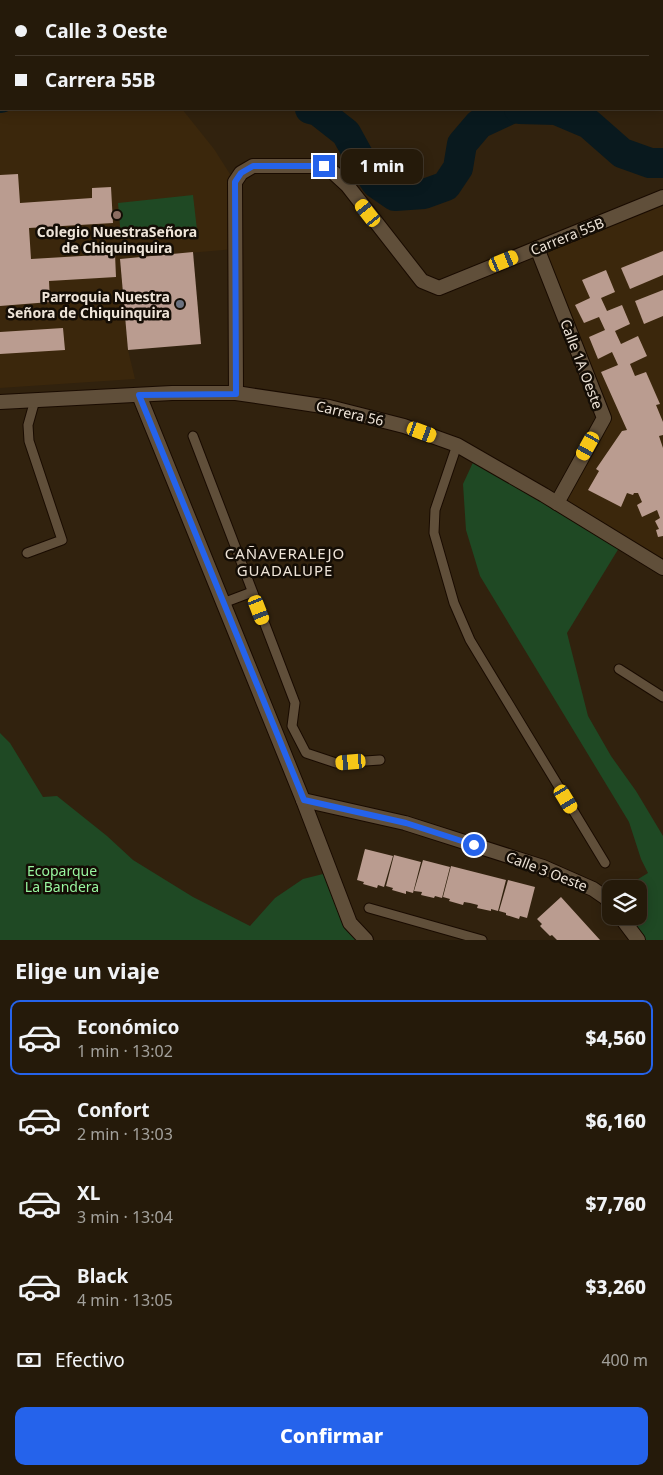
<!DOCTYPE html>
<html lang="es">
<meta charset="utf-8">
<style>
body{margin:0;font-family:"Noto Sans",sans-serif;background:#312718;color:#f1f3f6;height:100vh;display:flex;flex-direction:column;font-size:19px;white-space:nowrap}
*{box-sizing:border-box;margin:0}
p{font-size:16px;color:#a3a19c}
.icon{flex:none;width:28px;height:28px;fill:none;stroke:currentColor;stroke-width:2;stroke-linecap:round;stroke-linejoin:round}
.map{position:relative;height:940px;overflow:hidden}
.drawer{display:flex;flex-direction:column;background:#251a0a;flex:1}
.drawer>*{flex:none}
.guide{position:absolute;left:0px;top:0px;width:664px;height:110px;box-shadow:0 2px 12px #0003,0 0 0 1px #42382b;display:grid;align-content:center;height:110px;padding:0 15px;background:#251a0a}
.buttons{position:absolute;left:602px;top:880px;display:grid;gap:10px}
.buttons a{display:grid;place-items:center;width:45px;height:45px;border-radius:10px;background:#251a0a;box-shadow:0 2px 12px #0003,0 0 0 1px #42382b;font-size:25px}
.end{position:absolute;width:22px;height:22px;margin:-11px;border:6px solid #2563eb;background:#fff;box-shadow:0 0 0 2px #fff}
.from{border-radius:50%}
.bubble{position:absolute;height:35px;border-radius:10px;background:#251a0a;box-shadow:0 2px 12px #0003,0 0 0 1px #42382b;font-size:16px;font-weight:800;line-height:35px;text-align:center}
.car{position:absolute;width:15px;height:30px;margin:-15px -8px;border-radius:6px;box-shadow:0 0 4px 1px #0007;background:linear-gradient(#f5c518 24%,#345 0 40%,#f5c518 0 76%,#345 0 86%,#f5c518 0)}
.guide b{display:flex;align-items:center;gap:18px;height:48px;font-size:19px}
.guide b+b{border-top:1px solid #42382b}
.guide i{width:12px;height:12px;background:#f1f3f6}
ul{padding:0;list-style:none}
li{display:flex;align-items:center;gap:15px;height:75px;margin:0 10px 8px;padding:0 5px;border:2px solid transparent;border-radius:10px}
li div{flex:1}
li b{display:block;font-size:19px}
li em{font-style:normal;font-weight:800}
li.on{border-color:#2563eb}
li>.icon{width:45px;height:45px;stroke-width:1.5}
h2{padding:0 15px;font-size:22px;line-height:60px}
.pay{display:flex;align-items:center;gap:12px;height:55px;padding:0 15px;font-size:19px}
.pay p{margin-inline-start:auto}
.button{display:flex;gap:10px;margin-top:auto;padding:10px 15px}
.button a{flex:1;height:58px;border-radius:10px;background:#2563eb;color:#fff;font-size:20px;font-weight:800;line-height:58px;text-align:center}
.map>svg:first-child{display:block}
.built{fill:#3b270c}
.green{fill:#1f4924}
.lines{fill:none;stroke-linecap:round;stroke-linejoin:round}
.stream{stroke:#09191e;stroke-width:5}
.river{stroke:#09191e;stroke-width:30}
.building{fill:#ba9c90}
.service-casing{stroke:#190b00;stroke-width:11}
.minor-casing{stroke:#190b00;stroke-width:16}
.tertiary-casing{stroke:#190b00;stroke-width:16}
.secondary-casing{stroke:#190b00;stroke-width:16}
.service{stroke:#604f3a;stroke-width:9}
.minor{stroke:#604f3a;stroke-width:14}
.tertiary{stroke:#604f3a;stroke-width:14}
.secondary{stroke:#604f3a;stroke-width:14}
.route{stroke:#2563eb;stroke-width:6}
.education-dot{fill:#8d6e63;stroke:#140d05;stroke-width:2}
.worship-dot{fill:#6b7280;stroke:#140d05;stroke-width:2}
.labels{text-anchor:middle;dominant-baseline:central;stroke-width:5;stroke-linejoin:round;paint-order:stroke}
.poi-label{font-size:14px;font-weight:bold;fill:#eee4d8;stroke:#140d05}
.street-label{font-size:14px;fill:#eee4d8;stroke:#140d05}
.park-label{font-size:14px;fill:#98f59f;stroke:#140d05}
.neighbourhood-label{font-size:15px;letter-spacing:1px;fill:#eee4d8;stroke:#140d05}
</style>
<div class="map">
<svg width="663" height="940" viewBox="0 0 663 940">
<rect width="100%" height="100%" fill="#31220e"/>
<!-- built -->
<g class="built">
<polygon points="7,109 182,109 214,149 235,182 235,249 120,259 128,350 135,379 0,388 0,112"/>
<polygon points="663,197 663,568 557,503 604,417 537,248"/>
</g>
<!-- green -->
<g class="green">
<polygon points="193,195 197,230 121,237 118,203"/>
<polygon points="476,456 622,543 567,633 588,716 611,756 636,791 663,836 663,940 638,940 620,916 639,916 639,889 622,889 648,873 641,859 629,822 480,576 466,530 463,484"/>
<polygon points="0,733 10,743 43,797 57,796 107,836 133,860 193,897 250,926 275,898 303,879 331,872 366,940 0,940"/>
</g>
<g class="lines">
<!-- stream -->
<polyline class="stream" points="637,0 637,1"/>
<!-- river -->
<g class="river">
<polyline points="0,98 1,98"/>
<polyline points="310,109 318,111 346,133 362,162 376,183 395,196 424,194 446,186 458,168 462,144 479,124 511,109"/>
<polyline points="519,109 556,110 589,124 622,153 650,163 663,163"/>
</g>
</g>
<!-- building -->
<g class="building">
<polygon points="18,174 20,203 92,198 92,188 111,187 113,223 29,228 31,259 115,254 116,277 49,281 50,302 0,306 0,175"/>
<polygon points="663,251 663,275 630,289 621,268"/>
<polygon points="193,252 201,344 128,350 120,259"/>
<polygon points="606,270 615,292 601,298 607,311 622,305 630,324 615,331 621,344 638,336 647,356 630,364 635,376 646,372 660,404 656,405 663,422 663,435 659,436 663,448 663,536 658,537 656,530 659,529 655,521 660,518 657,510 642,517 637,505 642,502 638,493 634,493 633,495 627,493 621,507 588,490 599,471 596,469 622,431 627,430 601,372 618,365 612,352 598,359 589,337 605,330 599,317 584,323 575,305 590,298 582,280"/>
<polygon points="663,290 663,316 644,324 635,301"/>
<polygon points="63,328 65,350 0,354 0,332"/>
<polygon points="365,849 393,856 384,887 378,885 377,888 363,884 364,882 357,880"/>
<polygon points="394,855 421,862 413,893 406,891 406,894 392,890 393,888 386,886"/>
<polygon points="423,860 450,867 442,898 435,896 434,898 421,895 422,892 414,891"/>
<polygon points="451,866 506,880 498,911 491,909 491,911 477,908 478,905 470,903 464,902 463,905 449,901 450,899 443,897"/>
<polygon points="508,880 535,887 527,918 520,916 519,919 506,915 506,913 499,911"/>
<polygon points="561,897 580,918 600,940 557,940 552,935 550,936 540,926 542,924 537,919"/>
</g>
<g class="lines">
<!-- service casing -->
<g class="service-casing">
<g id="service">
<polyline points="193,436 295,703 292,726 306,753 336,763 380,760"/>
<polyline points="457,445 435,510 434,533 454,603 470,640 605,863"/>
<polyline points="27,553 62,540 29,441 28,425 35,400"/>
<polyline points="223,603 252,592"/>
<polyline points="619,669 663,697"/>
<polyline points="369,908 482,940"/>
</g>
</g>
<!-- minor casing -->
<g class="minor-casing">
<g id="minor">
<polyline points="351,0 352,1"/>
<polyline points="478,1 479,1"/>
<polyline points="537,248 604,418 557,503"/>
<polyline points="236,393 235,182 241,173 253,166 324,166 334,173 347,185 422,281 439,288 663,197"/>
<polyline points="139,395 303,800 350,923 366,940"/>
<polyline points="303,800 405,823 543,867 593,889 606,898 611,905"/>
<polyline points="620,916 638,940"/>
</g>
</g>
<!-- tertiary casing -->
<g class="tertiary-casing">
<polyline id="tertiary" points="0,402 172,393 236,393 329,407 404,426 457,445 544,495 663,568"/>
</g>
<!-- secondary casing -->
<g class="secondary-casing">
<g id="secondary">
<polyline points="618,0 618,1"/>
<polyline points="655,0 655,1"/>
<polyline points="662,21 663,23"/>
<polyline points="662,75 663,75"/>
<polyline points="662,102 663,103"/>
</g>
</g>
<!-- service -->
<use href="#service" class="service"/>
<!-- minor -->
<use href="#minor" class="minor"/>
<!-- tertiary -->
<use href="#tertiary" class="tertiary"/>
<!-- secondary -->
<use href="#secondary" class="secondary"/>
</g>
<g class="lines">
<!-- route -->
<polyline class="route" points="324,166 253,166 241,173 235,182 236,394 139,395 304,800 406,823 474,845"/>
</g>
<!-- markers -->
<circle class="education-dot" cx="117" cy="215" r="5"/>
<circle class="worship-dot" cx="180" cy="304" r="5"/>
<g class="labels">
<!-- poi labels -->
<g class="poi-label">
<text x="117" y="231">Colegio NuestraSeñora<tspan x="117" dy="16">de Chiquinquira</tspan></text>
<text x="170" y="296" text-anchor="end">Parroquia Nuestra<tspan x="170" dy="16">Señora de Chiquinquira</tspan></text>
</g>
<!-- street labels -->
<g class="street-label">
<text transform="translate(567 236) rotate(-22)">Carrera 55B</text>
<text transform="translate(582 364) rotate(69)">Calle 1A Oeste</text>
<text transform="translate(350 413) rotate(13)">Carrera 56</text>
<text transform="translate(547 871) rotate(21)">Calle 3 Oeste</text>
</g>
<!-- park labels -->
<g class="park-label">
<text x="62" y="870">Ecoparque<tspan x="62" dy="16">La Bandera</tspan></text>
</g>
<!-- neighbourhood labels -->
<g class="neighbourhood-label">
<text x="285" y="553">CAÑAVERALEJO<tspan x="285" dy="17">GUADALUPE</tspan></text>
</g>
</g>
</svg>
<div class="buttons">
<a><svg class="icon" aria-label="layers" viewBox="0 0 24 24"><path d="M12 4l9 5-9 5-9-5zM3 14l9 5 9-5"/></svg></a>
</div>
<i class="end from" style="left:474px;top:845px"></i>
<i class="end" style="left:324px;top:166px"></i>
<div class="bubble" style="left:341px;top:149px;width:82px">1 min</div>
<i class="car" style="left:368px;top:213px;rotate:322deg"></i>
<i class="car" style="left:504px;top:261px;rotate:68deg"></i>
<i class="car" style="left:422px;top:432px;rotate:110deg"></i>
<i class="car" style="left:588px;top:446px;rotate:209deg"></i>
<i class="car" style="left:259px;top:610px;rotate:159deg"></i>
<i class="car" style="left:351px;top:762px;rotate:265deg"></i>
<i class="car" style="left:566px;top:799px;rotate:149deg"></i>
<div class="guide">
<b><i class="from"></i>Calle 3 Oeste</b>
<b><i></i>Carrera 55B</b>
</div>
</div>
<section class="drawer">
<h2>Elige un viaje</h2>
<ul>
<li class="on"><svg class="icon" aria-label="car" viewBox="0 0 24 24"><path d="M5 17H2v-5l4-1 3-4h7l3 4 3 1v5h-3M9 17h6M6 11h13"/><circle cx="7" cy="17" r="2"/><circle cx="17" cy="17" r="2"/></svg><div><b>Económico</b><p>1 min · 13:02</p></div><em>$4,560</em></li>
<li><svg class="icon" aria-label="car" viewBox="0 0 24 24"><path d="M5 17H2v-5l4-1 3-4h7l3 4 3 1v5h-3M9 17h6M6 11h13"/><circle cx="7" cy="17" r="2"/><circle cx="17" cy="17" r="2"/></svg><div><b>Confort</b><p>2 min · 13:03</p></div><em>$6,160</em></li>
<li><svg class="icon" aria-label="car" viewBox="0 0 24 24"><path d="M5 17H2v-5l4-1 3-4h7l3 4 3 1v5h-3M9 17h6M6 11h13"/><circle cx="7" cy="17" r="2"/><circle cx="17" cy="17" r="2"/></svg><div><b>XL</b><p>3 min · 13:04</p></div><em>$7,760</em></li>
<li><svg class="icon" aria-label="car" viewBox="0 0 24 24"><path d="M5 17H2v-5l4-1 3-4h7l3 4 3 1v5h-3M9 17h6M6 11h13"/><circle cx="7" cy="17" r="2"/><circle cx="17" cy="17" r="2"/></svg><div><b>Black</b><p>4 min · 13:05</p></div><em>$3,260</em></li>
</ul>
<div class="pay"><svg class="icon" aria-label="cash" viewBox="0 0 24 24"><path d="M3 7h18v10H3z"/><circle cx="12" cy="12" r="2"/></svg>Efectivo<p>400 m</p></div>
<div class="button"><a>Confirmar</a></div>
</section>
